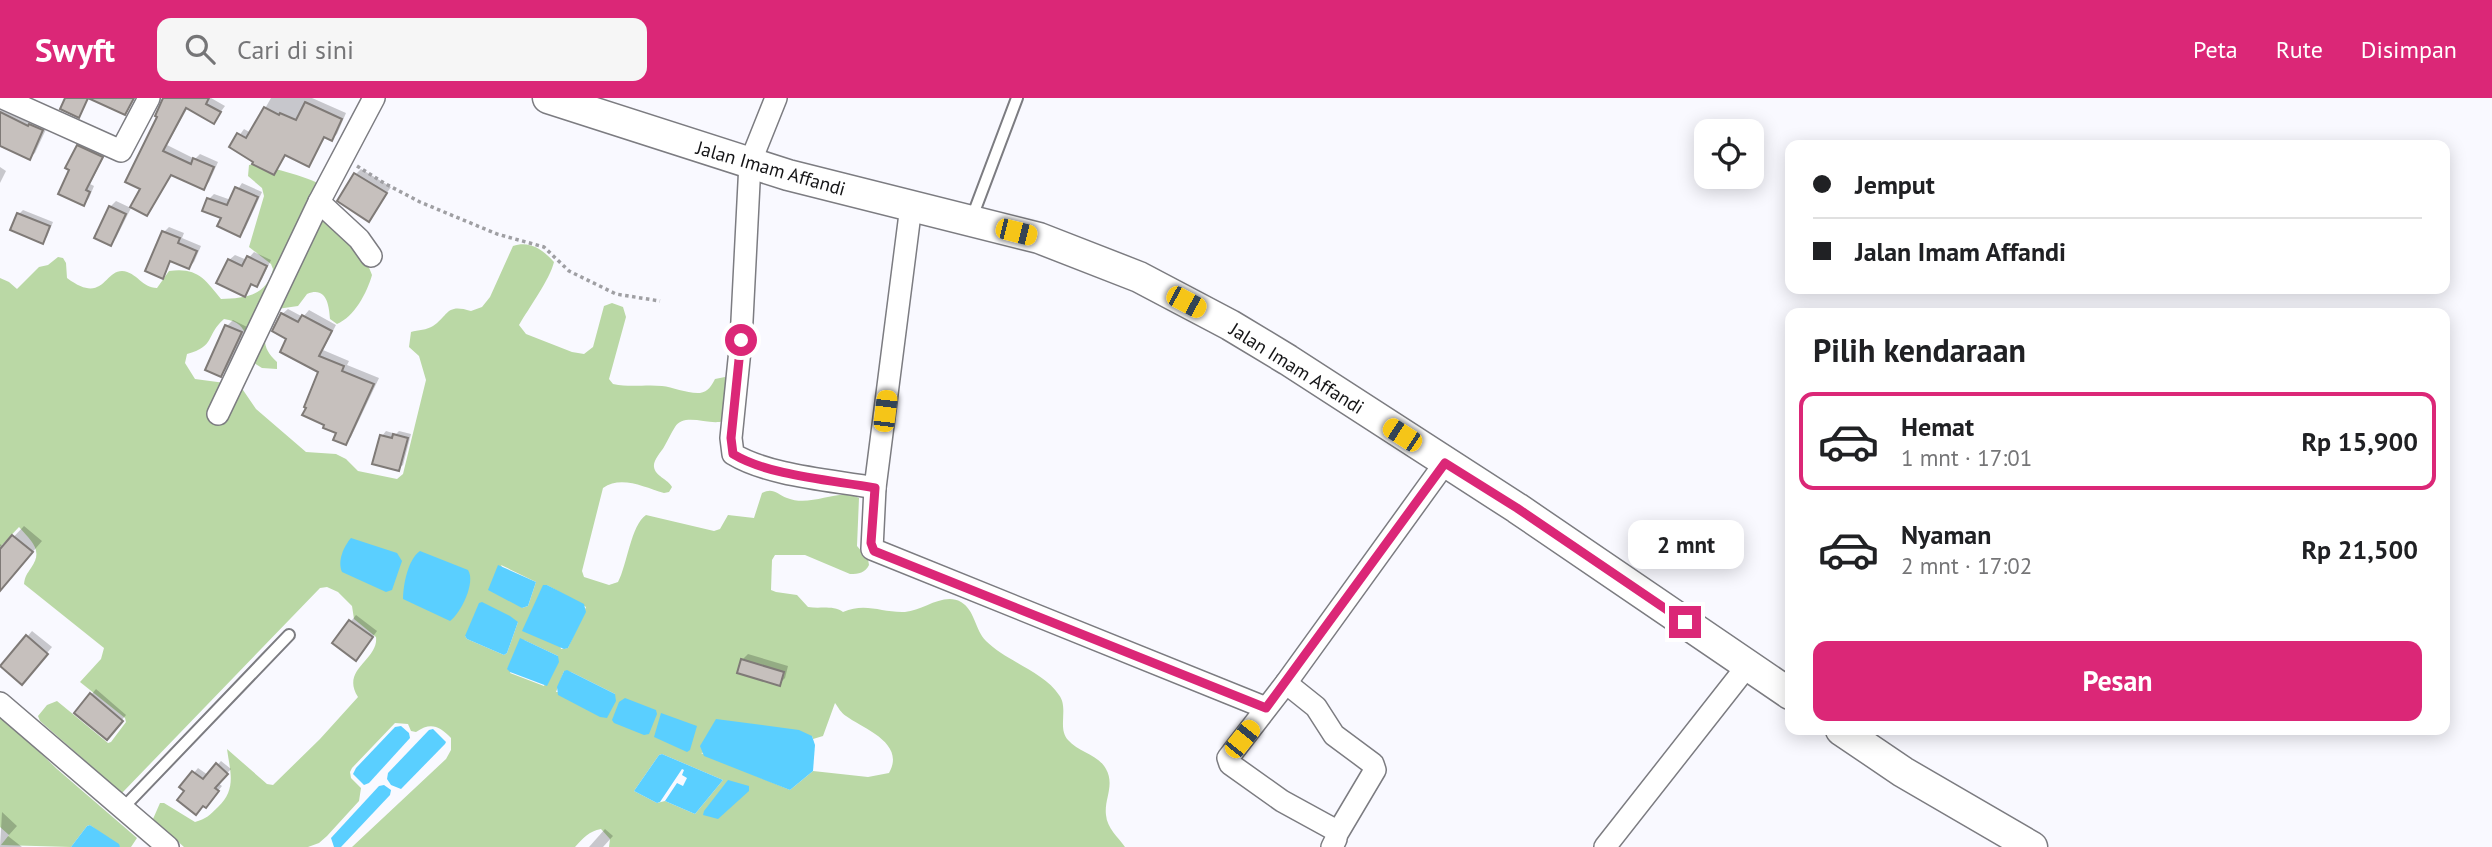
<!DOCTYPE html>
<html lang="id">
<meta charset="utf-8">
<style>
body{margin:0;font-family:"PT Sans",sans-serif;background:#f6f6f6;color:#202124;height:100vh;display:flex;flex-direction:column;font-size:26px;white-space:nowrap}
*{box-sizing:border-box;margin:0}
p{font-size:23px;color:#757577}
.icon{flex:none;width:38px;height:38px;fill:none;stroke:currentColor;stroke-width:2;stroke-linecap:round;stroke-linejoin:round}
.map{position:relative;flex:1;overflow:hidden}
.sheet{position:absolute;left:1785px;top:210px;width:665px;height:427px;display:flex;flex-direction:column;background:#fff;border-radius:14px;box-shadow:0 4px 18px #0003}
.sheet>*{flex:none}
.top-card{position:absolute;left:1785px;top:42px;width:665px;height:154px;border-radius:14px;box-shadow:0 4px 18px #0003;display:grid;align-content:center;height:154px;padding:0 28px;background:#fff}
.tools{position:absolute;left:1694px;top:21px;display:grid;gap:14px}
.tools a{display:grid;place-items:center;width:70px;height:70px;border-radius:14px;background:#fff;box-shadow:0 4px 18px #0003;font-size:35px}
.end{position:absolute;width:32px;height:32px;margin:-16px;border:9px solid #db2777;background:#fff;box-shadow:0 0 0 4px #fff}
.from{border-radius:50%}
.bubble{position:absolute;height:49px;border-radius:14px;background:#fff;box-shadow:0 4px 18px #0003;font-size:23px;font-weight:700;line-height:49px;text-align:center}
.car{position:absolute;width:21px;height:42px;margin:-21px -10px;border-radius:9px;box-shadow:0 0 5px 2px #0007;background:linear-gradient(#f5c518 24%,#345 0 40%,#f5c518 0 76%,#345 0 86%,#f5c518 0)}
.top-card b{display:flex;align-items:center;gap:24px;height:66px;font-size:26px}
.top-card b+b{border-top:2px solid #e0e0e0}
.top-card i{width:18px;height:18px;background:#202124}
ul{padding:0;list-style:none}
li{display:flex;align-items:center;gap:21px;height:98px;margin:0 14px 10px;padding:0 14px;border:4px solid transparent;border-radius:14px}
li div{flex:1}
li b{display:block;font-size:26px}
li em{font-style:normal;font-weight:700}
li.on{border-color:#db2777}
li>.icon{width:63px;height:63px;stroke-width:1.5}
h2{padding:0 28px;font-size:32px;line-height:84px}
.action{display:flex;gap:14px;margin-top:auto;padding:14px 28px}
.action a{flex:1;height:80px;border-radius:14px;background:#db2777;color:#fff;font-size:28px;font-weight:700;line-height:80px;text-align:center}
header{display:flex;align-items:center;gap:42px;box-sizing:border-box;height:98px;padding:0 35px;background:#db2777;color:#fff}
header strong{font-size:33px}
nav{display:flex;gap:38px;margin-inline-start:auto;font-size:24px}
.search{width:490px;height:63px;background:#f6f6f6;display:flex;align-items:center;gap:18px;box-sizing:border-box;padding:0 24px;border-radius:14px;color:#757577;font-size:26px}
.map>svg:first-child{display:block}
.green{fill:#bad8a5;fill-rule:evenodd}
.water{fill:#5acfff}
.shadow{fill:#0003}
.building{fill:#c6c0bd;stroke:#7f7a77;stroke-width:2}
.lines{fill:none;stroke-linecap:round;stroke-linejoin:round}
.lane-casing{stroke:#7c7c81;stroke-width:14}
.street-casing{stroke:#7c7c81;stroke-width:24}
.secondary-casing{stroke:#7c7c81;stroke-width:33}
.path{stroke:#9f9fa3;stroke-width:3.5;stroke-dasharray:3.5 3.5;stroke-linecap:butt}
.lane{stroke:#fff;stroke-width:10}
.street{stroke:#fff;stroke-width:21}
.secondary{stroke:#fff;stroke-width:30}
.route{stroke:#db2777;stroke-width:9}
.labels{text-anchor:middle;dominant-baseline:central;stroke-width:5;stroke-linejoin:round;paint-order:stroke}
.street-label{font-size:19px;fill:#141416;stroke:#fff}
</style>
<header>
<strong>Swyft</strong>
<div class="search"><svg class="icon" aria-label="search" viewBox="0 0 24 24"><circle cx="10" cy="10" r="6"/><path d="M15 15l6 6"/></svg>Cari di sini</div>
<nav><a>Peta</a><a>Rute</a><a>Disimpan</a></nav>
</header>
<div class="map">
<svg width="2492" height="749" viewBox="0 0 2492 749">
<rect width="100%" height="100%" fill="#f9f9ff"/>
<!-- green -->
<g class="green">
<path d="M259,66C278,73 317,79 330,94C337,102 334,116 334,126C350,141 365,157 372,177C367,195 354,219 337,226L330,221C329,206 326,188 307,196L298,208L277,211C267,233 256,245 277,264V271L262,270L254,265C243,246 253,225 224,221C205,238 216,248 187,256L185,265L195,281L225,285L238,292H243L256,311L306,354L336,356L346,361L358,373L397,381L403,376L426,282L419,258L409,249L411,234C418,232 427,232 433,228C449,217 446,205 471,213L482,209L490,199L513,148C530,142 543,152 554,164C550,181 529,210 519,227L526,236L572,254L584,256L593,249L604,208L612,205L623,209L626,219L609,281L613,286C633,290 644,286 662,288C673,289 688,296 700,295C708,294 712,287 715,281L725,279L730,282L723,323C710,328 684,314 675,329C671,335 668,342 664,349C661,354 653,362 654,369C655,378 668,381 672,389L669,394L664,395C644,389 621,377 603,390L582,473L584,479L609,487L618,484C627,467 631,427 646,417L714,433L720,431L728,417L754,420L762,395C773,389 777,396 787,400C812,410 838,389 859,400L857,448L868,461L869,467C865,475 859,476 850,476L805,457H775L772,462L771,492L776,494L797,497L808,509C820,511 833,507 843,514C866,504 882,515 905,514C923,513 943,494 961,504C975,512 975,532 986,543C1006,563 1044,574 1059,597C1069,610 1057,630 1068,642C1079,655 1098,656 1106,671C1115,687 1104,701 1106,717C1107,730 1118,739 1125,749H609L610,741L601,731C589,733 583,740 575,749H352L446,661L451,652V640C439,628 431,624 416,634L411,633L408,626L395,625L352,670L350,674L351,680L361,690L359,703L327,738L319,745L308,749H184L153,721L160,705H164L195,724C206,721 210,717 218,709C237,691 230,673 227,651L267,686L273,687L320,641L358,599C340,571 379,562 376,539L354,521L352,508L338,494L327,489L320,490L122,695L40,623L38,618L47,607L57,603L108,645L111,644L126,624L125,620L80,584L101,561L104,550L24,486C25,478 27,476 31,470C44,452 31,443 19,429L0,449V180L9,184L17,191L39,169L48,167L58,159L63,160L66,165L67,180C103,207 104,173 122,173C137,174 142,190 157,190L169,173C197,169 205,181 221,201C245,200 267,198 273,171L271,166L249,149L264,98L262,90L248,78L249,67ZM501,467L536,484L528,508L522,510ZM547,487L586,509L568,550L561,551ZM518,524L507,555L504,557L467,541L465,538ZM524,542L558,558L544,588L510,575ZM741,561L783,574H784L738,575ZM564,573L571,574L615,596L556,594ZM835,605C838,609 841,615 846,618C864,631 906,645 889,675L868,679L813,673L790,692L701,655L812,638L813,641L823,638ZM662,656L723,682L695,716L665,703L657,705L634,693L659,657Z"/>
<polygon points="0,616 57,671 137,740 131,749 120,749 90,727 87,728 71,749 1,747 9,737 0,729"/>
</g>
<!-- water -->
<g class="water">
<path d="M351,440L397,455L402,463L392,492L386,494L342,474C337,463 344,448 351,440Z"/>
<path d="M420,453L468,472C476,484 461,515 450,523L403,501C403,487 408,461 420,453Z"/>
<polygon points="498,467 536,484 528,508 522,510 488,492"/>
<polygon points="543,487 547,487 584,506 586,514 568,550 564,551 522,533"/>
<polygon points="482,504 510,518 518,524 507,555 504,557 467,541 465,538 479,505"/>
<polygon points="520,540 558,558 559,564 547,588 510,574 507,571"/>
<polygon points="567,572 615,596 616,603 607,620 600,619 558,597 557,589 564,573"/>
<polygon points="625,600 656,612 657,616 649,636 644,637 614,625 612,622 619,604"/>
<polygon points="661,615 697,628 690,652 687,654 654,639"/>
<polygon points="716,621 799,632 812,638 815,647 813,673 790,692 704,658 700,648"/>
<polygon points="401,628 409,635 410,640 369,685 364,687 353,676 356,670 395,629"/>
<polygon points="433,631 446,644 445,646 401,691 391,687 387,681 388,675 429,632"/>
<polygon points="662,656 723,682 695,716 665,703 677,685 683,688 687,680 682,677 684,672 682,671 660,704 657,705 634,693 659,657"/>
<polygon points="728,682 749,688 749,693 718,721 703,717 704,713"/>
<polygon points="384,687 391,692 390,697 341,749 334,749 331,740 379,688"/>
<polygon points="90,727 119,746 120,749 71,749 87,728"/>
</g>
<!-- shadow -->
<g class="shadow">
<polygon points="165,0 211,0 225,8 214,23 188,9 167,47 195,61 200,56 218,64 209,84 203,90 172,75 147,116 142,91"/>
<polygon points="271,0 312,0 346,15 337,36 332,41 326,38 309,67 287,56 274,75 231,49 244,31 251,35"/>
<polygon points="0,10 48,27 35,55 29,60 0,46"/>
<polygon points="84,43 107,53 90,86 94,88 89,100 84,106 78,48"/>
<polygon points="0,69 6,73 0,85"/>
<polygon points="361,71 391,89 368,122 356,76"/>
<polygon points="242,85 262,94 245,131 239,136 209,101 214,96 231,102"/>
<polygon points="116,103 131,110 116,140 110,146 110,109"/>
<polygon points="23,112 53,124 47,139 43,143 19,116"/>
<polygon points="169,129 184,135 182,140 201,148 194,164 189,169 172,162 162,178 147,172 164,134"/>
<polygon points="254,154 271,162 262,181 257,187 253,185 245,197 229,162 235,157 247,162"/>
<polygon points="288,211 303,219 309,212 336,227 323,252 349,263 347,267 379,280 351,339 345,345 338,334 320,273 289,240 282,216"/>
<polygon points="233,222 247,229 226,272 220,277 207,271 227,228"/>
<polygon points="386,333 396,336 399,333 411,336 403,367 398,371 382,338"/>
<polygon points="24,428 42,443 0,492 0,446 4,449"/>
<polygon points="356,517 377,533 361,555 334,545"/>
<polygon points="32,533 52,549 27,579 27,539"/>
<polygon points="748,556 788,568 785,580 779,586 742,562"/>
<polygon points="96,591 126,617 112,634 76,615"/>
<polygon points="221,663 231,671 218,685 222,688 210,703 182,689 198,670 208,677"/>
<polygon points="2,714 17,728 8,738 22,749 0,749"/>
<polygon points="605,731 613,738 603,749 589,749"/>
</g>
<!-- building -->
<g class="building">
<polygon points="65,0 134,0 125,17 88,0 79,20 60,11"/>
<polygon points="163,0 209,0 206,6 221,14 214,26 186,10 163,53 191,66 193,60 214,69 204,92 171,77 147,118 130,109 140,91 125,84 157,19 155,18"/>
<polygon points="305,4 342,21 332,43 324,39 309,69 285,57 274,77 252,66 253,64 229,49 237,35 246,40 264,9 279,17 280,15 296,22"/>
<polygon points="0,14 28,28 29,26 43,32 30,62 0,48"/>
<polygon points="77,47 103,59 86,92 90,94 84,108 58,96 69,72 65,70"/>
<polygon points="354,75 387,95 369,124 337,103"/>
<polygon points="235,89 258,99 240,139 217,128 221,120 202,113 207,100 227,107"/>
<polygon points="109,108 126,116 111,148 94,140"/>
<polygon points="17,115 50,128 43,146 10,132"/>
<polygon points="162,133 180,140 178,145 197,153 189,171 170,163 163,181 145,173"/>
<polygon points="247,158 267,168 257,189 251,186 245,199 216,185 228,161 242,168"/>
<polygon points="281,215 298,224 302,217 332,233 319,258 344,268 342,273 374,286 346,347 333,342 336,335 323,330 324,327 302,317 306,310 304,309 318,274 280,254 286,241 272,233"/>
<polygon points="225,227 242,234 221,279 205,272"/>
<polygon points="393,336 408,340 399,373 372,366 380,337 392,340"/>
<polygon points="12,437 33,454 0,493 0,451"/>
<polygon points="349,522 373,539 356,563 332,545"/>
<polygon points="26,537 48,556 22,587 0,568"/>
<polygon points="741,561 784,574 780,588 737,575"/>
<polygon points="90,595 123,623 107,642 74,615"/>
<polygon points="216,665 228,676 215,690 219,693 206,710 203,708 196,717 177,702 184,693 179,689 192,673 203,681"/>
</g>
<g class="lines">
<!-- lane casing -->
<g class="lane-casing">
<g id="lane">
<polyline points="971,122 1017,0"/>
<polyline points="123,710 289,537"/>
</g>
</g>
<!-- street casing -->
<g class="street-casing">
<g id="street">
<polyline points="3,0 121,53 149,0"/>
<path d="M776,0L750,65L741,242L731,340L733,356C769,378 832,382 875,390"/>
<polyline points="319,104 359,141 371,158"/>
<polyline points="911,108 875,390 872,451 1266,610"/>
<polyline points="218,316 319,104 374,0"/>
<polyline points="1286,585 1316,609 1334,637 1373,666 1375,672 1337,736"/>
<polyline points="0,605 168,749"/>
<polyline points="1332,749 1336,741 1335,732 1282,703 1230,666 1228,660 1286,585 1445,365"/>
<polyline points="1605,749 1748,567"/>
</g>
</g>
<!-- secondary casing -->
<g class="secondary-casing">
<g id="secondary">
<polyline points="548,0 788,77 1039,140 1139,179 1230,227 1288,262 1517,410 1790,596"/>
<polyline points="1841,632 1903,674 2032,749"/>
</g>
</g>
<!-- path -->
<polyline class="path" points="357,68 384,85 420,104 497,136 544,149 569,173 616,196 660,203"/>
<!-- lane -->
<use href="#lane" class="lane"/>
<!-- street -->
<use href="#street" class="street"/>
<!-- secondary -->
<use href="#secondary" class="secondary"/>
</g>
<g class="lines">
<!-- route -->
<path class="route" d="M741,242L731,340L733,356C769,378 832,382 875,390L871,445L874,453L1266,610L1445,365L1517,410L1685,524"/>
</g>
<g class="labels">
<!-- street labels -->
<g class="street-label">
<text transform="translate(771 70) rotate(16)">Jalan Imam Affandi</text>
<text transform="translate(1297 270) rotate(32)">Jalan Imam Affandi</text>
</g>
</g>
</svg>
<div class="tools">
<a><svg class="icon" aria-label="locate" viewBox="0 0 24 24"><circle cx="12" cy="12" r="6"/><path d="M12 2v4M12 18v4M2 12h4M18 12h4"/></svg></a>
</div>
<i class="end from" style="left:741px;top:242px"></i>
<i class="end" style="left:1685px;top:524px"></i>
<div class="bubble" style="left:1628px;top:422px;width:116px">2 mnt</div>
<i class="car" style="left:1016px;top:134px;rotate:104deg"></i>
<i class="car" style="left:1186px;top:204px;rotate:118deg"></i>
<i class="car" style="left:885px;top:313px;rotate:7deg"></i>
<i class="car" style="left:1402px;top:337px;rotate:303deg"></i>
<i class="car" style="left:1242px;top:641px;rotate:39deg"></i>
<div class="top-card">
<b><i class="from"></i>Jemput</b>
<b><i></i>Jalan Imam Affandi</b>
</div>
<section class="sheet">
<h2>Pilih kendaraan</h2>
<ul>
<li class="on"><svg class="icon" aria-label="car" viewBox="0 0 24 24"><path d="M5 17H2v-5l4-1 3-4h7l3 4 3 1v5h-3M9 17h6M6 11h13"/><circle cx="7" cy="17" r="2"/><circle cx="17" cy="17" r="2"/></svg><div><b>Hemat</b><p>1 mnt · 17:01</p></div><em>Rp 15,900</em></li>
<li><svg class="icon" aria-label="car" viewBox="0 0 24 24"><path d="M5 17H2v-5l4-1 3-4h7l3 4 3 1v5h-3M9 17h6M6 11h13"/><circle cx="7" cy="17" r="2"/><circle cx="17" cy="17" r="2"/></svg><div><b>Nyaman</b><p>2 mnt · 17:02</p></div><em>Rp 21,500</em></li>
</ul>
<div class="action"><a>Pesan</a></div>
</section>
</div>
